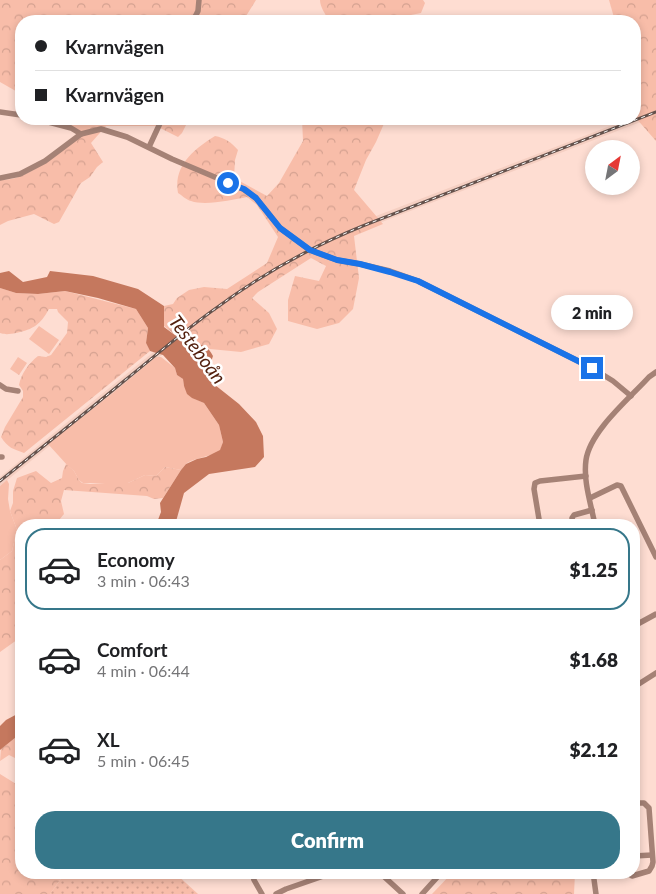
<!DOCTYPE html>
<meta charset="utf-8">
<style>
body{margin:0;font-family:Lato,sans-serif;background:#f6f6f6;color:#202124;height:100vh;display:flex;flex-direction:column;font-size:19px;white-space:nowrap}
*{box-sizing:border-box;margin:0}
p{font-size:16px;color:#757577}
.icon{flex:none;width:28px;height:28px;fill:none;stroke:currentColor;stroke-width:2;stroke-linecap:round;stroke-linejoin:round}
.map{position:relative;flex:1;overflow:hidden}
.sheet{position:absolute;left:15px;top:519px;width:625px;height:360px;display:flex;flex-direction:column;background:#fff;border-radius:20px;box-shadow:0 2px 8px #0003}
.sheet>*{flex:none}
.hud{position:absolute;left:15px;top:15px;width:626px;height:110px;border-radius:20px;box-shadow:0 2px 8px #0003;display:grid;align-content:center;height:110px;padding:0 20px;background:#fff}
.needle{width:32px;rotate:32deg}
.fabs{position:absolute;left:585px;top:140px;display:grid;gap:10px}
.fabs a{display:grid;place-items:center;width:55px;height:55px;border-radius:50%;background:#fff;box-shadow:0 2px 8px #0003;font-size:25px}
.end{position:absolute;width:22px;height:22px;margin:-11px;border:6px solid #1a73e8;background:#fff;box-shadow:0 0 0 2px #fff}
.from{border-radius:50%}
.bubble{position:absolute;height:35px;border-radius:18px;background:#fff;box-shadow:0 2px 8px #0003;font-size:16px;font-weight:800;line-height:35px;text-align:center}
.hud b{display:flex;align-items:center;gap:18px;height:48px;font-size:19px}
.hud b+b{border-top:1px solid #e0e0e0}
.hud i{width:12px;height:12px;background:#202124}
ul{padding:9px 0 0;list-style:none}
li{display:flex;align-items:center;gap:15px;height:82px;margin:0 10px 8px;padding:0 10px;border:2px solid transparent;border-radius:20px}
li div{flex:1}
li b{display:block;font-size:19px}
li em{font-style:normal;font-weight:800}
li.selected{border-color:#36778a}
li>.icon{width:45px;height:45px;stroke-width:1.5}
.action{display:flex;gap:10px;margin-top:auto;padding:10px 20px}
.action a{flex:1;height:58px;border-radius:20px;background:#36778a;color:#fff;font-size:20px;font-weight:800;line-height:58px;text-align:center}
.map>svg:first-child{display:block}
.built{fill:#f5cfc2}
.grass{fill:#f8bda9}
.forest{fill:url(#forest-crowns)}
.garden{fill:url(#garden-dots)}
.water{fill:#c5785e}
.lines{fill:none;stroke-linecap:round;stroke-linejoin:round}
.minor{stroke:#a58276;stroke-width:5.5}
.rail-casing{stroke:#65524c;stroke-width:3}
.rail{stroke:#fff;stroke-width:1;stroke-dasharray:4;stroke-linecap:butt}
.route{stroke:#1a73e8;stroke-width:6}
.labels{text-anchor:middle;dominant-baseline:central;stroke-width:5;stroke-linejoin:round;paint-order:stroke}
.water-label{font-size:19px;font-style:italic;fill:#53210f;stroke:#fff}
</style>
<div class="map">
<svg width="656" height="894" viewBox="0 0 656 894">
<defs>
<pattern id="forest-crowns" width="20" height="18" patternUnits="userSpaceOnUse" patternTransform="scale(1.25)"><rect width="20" height="18" fill="#f8bda9"/><path d="M2 6a3 3 0 1 1 6 0M12 15a3 3 0 1 1 6 0" fill="none" stroke="#d4a190"/></pattern>
<pattern id="garden-dots" width="8" height="8" patternUnits="userSpaceOnUse" patternTransform="scale(1.25)"><rect width="8" height="8" fill="#f8bda9"/><path d="M2 2h.1M6 6h.1" fill="none" stroke="#d4a190" stroke-width="1.8" stroke-linecap="round"/></pattern>
</defs>
<rect width="100%" height="100%" fill="#feddd2"/>
<!-- built -->
<polygon class="built" points="635,116 656,116 387,220 332,243 183,338 0,486 0,477 178,332 363,221 628,119 635,119"/>
<!-- grass -->
<g class="grass">
<polygon points="39,326 59,340 49,354 29,339"/>
<path d="M156,357H161L175,368L177,375L183,379L184,386L195,399L204,403L206,406L219,425L223,442L220,451C210,457 197,457 187,463C186,464 182,469 181,470L165,467L156,476L145,475L128,483H83L79,480L74,471L68,466L48,444L113,393Z"/>
<polygon points="7,480 9,484 8,499 10,511 17,530 12,551 0,560 0,486"/>
</g>
<!-- forest -->
<g class="forest">
<polygon points="0,0 256,0 243,21 21,21 21,94 0,82"/>
<path d="M320,0H423L425,3L421,13L411,15L404,21H329C326,15 320,7 320,0Z"/>
<polygon points="609,0 656,0 656,141 635,117 635,21 615,21"/>
<path d="M57,119H189L182,133L178,137L156,126H106L91,143L103,162L97,167L90,177L81,183L59,222L54,224L34,214L8,221L0,225V179C22,185 62,149 80,136Z"/>
<path d="M302,119H386L376,142L366,160L354,190L383,224L354,236L359,278L353,309L339,323L317,329L288,321V300L295,276L319,281L326,266L311,258L258,292L252,298L269,313L277,329L269,344L241,352L210,349L198,343L187,344L164,326V306L173,304L177,298L189,290L204,287L227,289L267,263L278,237L257,205L247,197C232,200 205,206 191,201C186,200 182,195 178,193C173,166 194,149 215,136C225,138 231,142 238,150L235,160L234,178L267,196L279,183L303,141Z"/>
<path d="M0,288L16,293L38,294L65,291L136,309L148,328L146,343L150,351L24,453C13,449 8,448 1,437L5,427L23,397V391L19,385C21,374 29,363 38,356L46,357L51,355L67,333L68,322L58,312L57,309H49C40,325 34,329 16,333C10,334 6,335 0,333Z"/>
<polygon points="18,357 27,363 19,375 10,369"/>
<polygon points="66,464 74,471 79,480 82,483 90,484 105,483 128,483 145,475 156,476 165,467 181,470 163,498 154,499 147,496 64,490 61,501 64,514 55,525 21,525 21,637 0,652 0,560 12,551 17,530 10,511 13,503 13,491 17,478 36,471 51,483 62,478 63,471"/>
<polygon points="21,733 21,761 9,755 0,761 1,749"/>
<polygon points="0,774 21,787 21,872 65,873 50,894 0,894"/>
<polygon points="452,873 575,873 574,894 432,894"/>
</g>
<!-- garden -->
<polygon class="garden" points="65,873 175,873 198,894 50,894"/>
<!-- water -->
<g class="water">
<path d="M9,271L23,282L47,277L50,271L93,276L138,289L164,306V327L187,344C200,343 207,344 213,356L209,368L215,385L239,404L256,422L263,436L264,457L255,467L209,474L184,493L175,525H156L161,512L160,503L181,470L186,464L197,459L206,457L220,450L223,442L219,425L204,403L192,398L187,394L184,386L183,379L177,375L175,368L163,355L150,351L146,343L148,328L136,309L98,298L65,291L38,294L16,293L0,288V273Z"/>
<polygon points="21,712 21,733 0,750 0,726 6,720"/>
</g>
<g class="lines">
<!-- minor -->
<g class="minor">
<polyline points="193,21 198,11 199,0"/>
<polyline points="0,112 21,115"/>
<polyline points="37,119 71,128 81,134"/>
<polyline points="149,147 162,119"/>
<polyline points="0,178 20,174 45,161 81,134 101,129 127,137 172,159 243,189 256,198 280,228 310,250 337,260 360,264 390,271 418,281 592,368 613,381 631,396"/>
<polyline points="0,385 6,389 18,391"/>
<polyline points="0,457 2,457"/>
<polyline points="590,498 617,485 621,486 656,557"/>
<polyline points="540,525 534,489 535,483 540,481 586,476"/>
<polyline points="573,525 572,518 574,515 592,510"/>
<path d="M595,525C591,504 583,481 586,460C590,431 630,398 649,377L656,372"/>
<polyline points="634,626 656,614"/>
<polyline points="634,687 656,673"/>
<polyline points="634,856 652,855"/>
<polyline points="252,872 254,880 262,894"/>
<polyline points="379,872 403,894"/>
<polyline points="593,872 596,894"/>
<polyline points="628,872 629,874 632,876 649,871 652,866 653,862 649,808 644,803 634,803"/>
<polyline points="276,894 286,889 335,872"/>
<polyline points="422,894 442,872"/>
</g>
<!-- rail casing -->
<g class="rail-casing">
<path id="rail" d="M0,481C41,448 83,415 124,381C155,356 186,329 219,306C264,273 313,246 365,225L656,112"/>
</g>
<!-- rail -->
<use href="#rail" class="rail"/>
</g>
<g class="lines">
<!-- route -->
<polyline class="route" points="228,183 244,189 256,198 280,228 310,250 337,260 360,264 390,272 418,281 592,368"/>
</g>
<g class="labels">
<!-- water labels -->
<g class="water-label">
<text transform="translate(198 349) rotate(53)">Testeboån</text>
</g>
</g>
</svg>
<div class="fabs">
<a><svg class="needle" viewBox="-14 -14 28 28"><path d="M0-13l5 13h-10z" fill="#e53935"/><path d="M0 13l5-13h-10z" fill="#757577"/></svg></a>
</div>
<i class="end from" style="left:228px;top:183px"></i>
<i class="end" style="left:592px;top:368px"></i>
<div class="bubble" style="left:551px;top:295px;width:82px">2 min</div>
<div class="hud">
<b><i class="from"></i>Kvarnvägen</b>
<b><i></i>Kvarnvägen</b>
</div>
<section class="sheet">
<ul>
<li class="selected"><svg class="icon" aria-label="car" viewBox="0 0 24 24"><path d="M5 17H2v-5l4-1 3-4h7l3 4 3 1v5h-3M9 17h6M6 11h13"/><circle cx="7" cy="17" r="2"/><circle cx="17" cy="17" r="2"/></svg><div><b>Economy</b><p>3 min · 06:43</p></div><em>$1.25</em></li>
<li><svg class="icon" aria-label="car" viewBox="0 0 24 24"><path d="M5 17H2v-5l4-1 3-4h7l3 4 3 1v5h-3M9 17h6M6 11h13"/><circle cx="7" cy="17" r="2"/><circle cx="17" cy="17" r="2"/></svg><div><b>Comfort</b><p>4 min · 06:44</p></div><em>$1.68</em></li>
<li><svg class="icon" aria-label="car" viewBox="0 0 24 24"><path d="M5 17H2v-5l4-1 3-4h7l3 4 3 1v5h-3M9 17h6M6 11h13"/><circle cx="7" cy="17" r="2"/><circle cx="17" cy="17" r="2"/></svg><div><b>XL</b><p>5 min · 06:45</p></div><em>$2.12</em></li>
</ul>
<div class="action"><a>Confirm</a></div>
</section>
</div>
